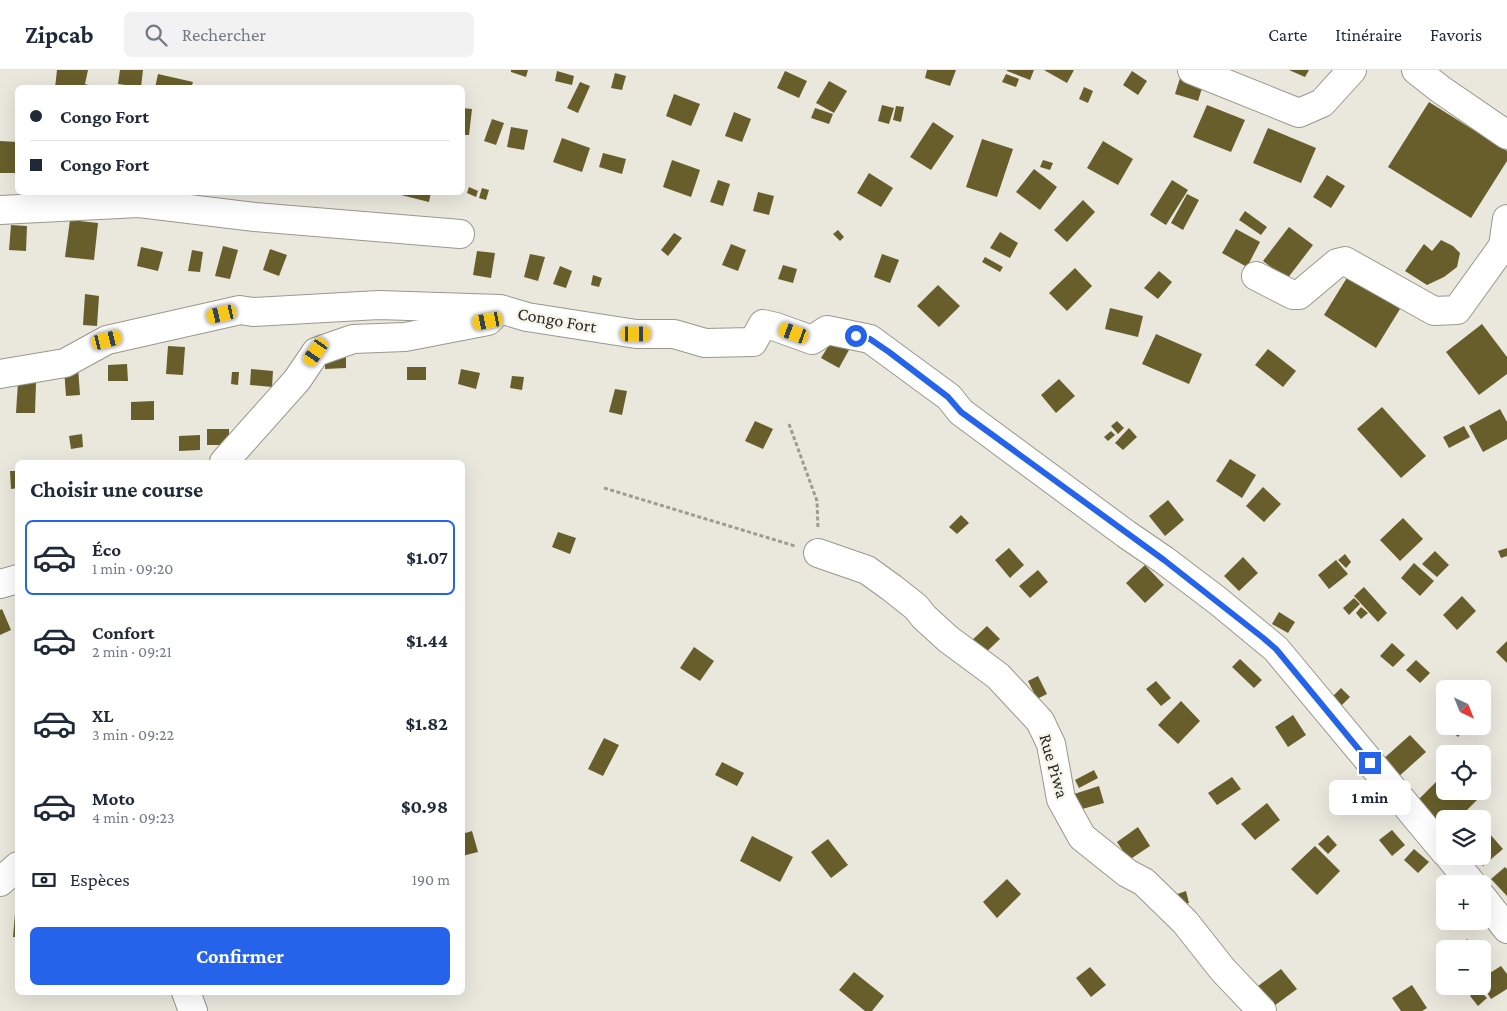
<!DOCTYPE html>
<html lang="fr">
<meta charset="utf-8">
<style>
body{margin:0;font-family:"Crimson Pro",serif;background:#f2f2f3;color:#1f2937;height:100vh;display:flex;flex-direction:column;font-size:19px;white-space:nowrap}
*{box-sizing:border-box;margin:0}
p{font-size:16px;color:#747a83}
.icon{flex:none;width:28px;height:28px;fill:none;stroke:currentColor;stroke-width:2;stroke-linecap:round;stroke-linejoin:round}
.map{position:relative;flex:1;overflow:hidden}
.side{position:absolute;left:15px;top:390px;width:450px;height:535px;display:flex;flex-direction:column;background:#fff;border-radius:8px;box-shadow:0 5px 20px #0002}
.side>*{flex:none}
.guide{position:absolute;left:15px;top:15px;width:450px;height:110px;border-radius:8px;box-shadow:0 5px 20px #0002;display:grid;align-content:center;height:110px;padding:0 15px;background:#fff}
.needle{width:32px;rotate:137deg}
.buttons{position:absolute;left:1436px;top:610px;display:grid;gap:10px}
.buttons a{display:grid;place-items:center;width:55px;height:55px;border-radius:8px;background:#fff;box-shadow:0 5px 20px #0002;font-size:25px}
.end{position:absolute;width:22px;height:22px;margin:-11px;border:6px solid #2563eb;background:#fff;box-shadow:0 0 0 2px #fff}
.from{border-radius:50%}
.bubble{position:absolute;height:35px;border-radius:8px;background:#fff;box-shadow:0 5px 20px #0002;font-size:16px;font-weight:700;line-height:35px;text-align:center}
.car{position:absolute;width:15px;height:30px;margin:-15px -8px;border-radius:6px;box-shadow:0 0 4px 1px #0007;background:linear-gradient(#f5c518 24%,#345 0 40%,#f5c518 0 76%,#345 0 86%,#f5c518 0)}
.guide b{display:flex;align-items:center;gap:18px;height:48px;font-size:19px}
.guide b+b{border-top:1px solid #e0e1e3}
.guide i{width:12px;height:12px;background:#1f2937}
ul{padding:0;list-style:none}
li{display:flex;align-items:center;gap:15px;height:75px;margin:0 10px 8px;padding:0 5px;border:2px solid transparent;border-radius:8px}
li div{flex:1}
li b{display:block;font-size:19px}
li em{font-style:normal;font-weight:700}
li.active{border-color:#2563eb}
li>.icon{width:45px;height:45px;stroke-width:1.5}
h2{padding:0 15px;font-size:22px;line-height:60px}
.pay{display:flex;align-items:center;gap:12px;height:55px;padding:0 15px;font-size:19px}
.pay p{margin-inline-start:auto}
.primary-button{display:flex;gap:10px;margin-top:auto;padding:10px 15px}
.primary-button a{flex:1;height:58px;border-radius:8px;background:#2563eb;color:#fff;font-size:20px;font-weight:700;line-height:58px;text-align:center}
header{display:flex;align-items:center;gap:30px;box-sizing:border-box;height:70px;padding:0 25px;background:#fff;border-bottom:1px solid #e0e1e3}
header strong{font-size:24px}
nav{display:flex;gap:28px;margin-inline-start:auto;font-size:18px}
.search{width:350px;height:45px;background:#f2f2f3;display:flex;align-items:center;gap:12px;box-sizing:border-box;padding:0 18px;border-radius:8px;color:#747a83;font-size:19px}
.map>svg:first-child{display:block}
.building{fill:#675e2b}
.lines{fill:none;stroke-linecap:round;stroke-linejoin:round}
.minor-casing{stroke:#99988d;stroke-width:30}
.path{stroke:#9d9c93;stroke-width:3;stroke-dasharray:4 2.5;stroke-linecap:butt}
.minor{stroke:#fff;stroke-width:28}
.route{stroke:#2563eb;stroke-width:6}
.labels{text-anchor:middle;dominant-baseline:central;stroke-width:5;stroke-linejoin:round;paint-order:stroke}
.street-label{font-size:18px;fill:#2c2c27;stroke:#f7f5ea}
</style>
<header>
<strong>Zipcab</strong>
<div class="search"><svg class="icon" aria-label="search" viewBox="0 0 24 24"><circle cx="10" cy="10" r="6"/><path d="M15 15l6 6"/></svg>Rechercher</div>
<nav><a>Carte</a><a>Itinéraire</a><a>Favoris</a></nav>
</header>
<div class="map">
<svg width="1507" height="941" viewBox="0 0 1507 941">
<rect width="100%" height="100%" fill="#eae8dd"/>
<!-- building -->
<g class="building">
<polygon points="57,0 88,0 85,14 99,18 55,18"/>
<polygon points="120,0 143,0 141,17 118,14"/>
<polygon points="511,0 528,0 526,7 511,2"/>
<polygon points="927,0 956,0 950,16 925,8"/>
<polygon points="1007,0 1034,0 1030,10 1007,1"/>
<polygon points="1044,0 1074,0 1067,13"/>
<polygon points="1289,0 1309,0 1305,7"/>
<polygon points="557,1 574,6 572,15 555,11"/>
<polygon points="785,1 807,11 799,28 777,18"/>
<polygon points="1132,1 1147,11 1138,25 1123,15"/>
<polygon points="615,3 626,6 622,20 611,18"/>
<polygon points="158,4 193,12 191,18 155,18"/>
<polygon points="1006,4 1019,9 1016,17 1002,12"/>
<polygon points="1181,5 1204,12 1198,31 1175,24"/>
<polygon points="829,11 847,21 834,43 816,33"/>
<polygon points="580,12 590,16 578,43 567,38"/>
<polygon points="1084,17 1093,21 1088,33 1079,29"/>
<polygon points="674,24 700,34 691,56 666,46"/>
<polygon points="1429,32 1507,81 1507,91 1471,148 1388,97"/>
<polygon points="882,35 894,38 889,54 878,51"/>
<polygon points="1207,35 1245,50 1231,82 1193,67"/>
<polygon points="896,36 904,37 901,52 893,50"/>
<polygon points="462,38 472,39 469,65 462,65"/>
<polygon points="815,38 833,44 829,54 811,48"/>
<polygon points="734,42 751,49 742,72 725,66"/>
<polygon points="492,49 504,53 496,75 484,71"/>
<polygon points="933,52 954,66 931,100 910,87"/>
<polygon points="511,57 528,60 524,80 507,77"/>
<polygon points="1268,58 1316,78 1301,113 1253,93"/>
<polygon points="562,68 590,78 582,102 553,92"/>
<polygon points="982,69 1013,79 997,127 966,117"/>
<polygon points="0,71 18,72 18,103 0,103"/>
<polygon points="1103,71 1133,89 1118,115 1087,98"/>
<polygon points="603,83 626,89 622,104 599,97"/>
<polygon points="672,90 700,100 691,127 663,117"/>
<polygon points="1043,90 1053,93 1050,100 1040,97"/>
<polygon points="1034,99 1057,117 1040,140 1016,122"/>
<polygon points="869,103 893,118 881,137 857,123"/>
<polygon points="1327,105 1345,116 1331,138 1313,127"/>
<polygon points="718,110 730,114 723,136 710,132"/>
<polygon points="1172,110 1188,120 1166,155 1150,145"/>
<polygon points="469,117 478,121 476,127 467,123"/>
<polygon points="482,118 489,120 486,130 479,128"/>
<polygon points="402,122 431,122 429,132 401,125"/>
<polygon points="758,122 774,126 769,145 753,141"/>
<polygon points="1187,124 1199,130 1183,160 1171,153"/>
<polygon points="1083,130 1095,142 1067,172 1054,160"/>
<polygon points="1245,141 1267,157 1261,165 1239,150"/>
<polygon points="70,150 98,153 94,190 65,187"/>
<polygon points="11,155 27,156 26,181 9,180"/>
<polygon points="1289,157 1313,175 1287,209 1263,191"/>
<polygon points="1236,159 1260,172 1247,197 1222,183"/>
<polygon points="838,160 844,167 840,171 833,164"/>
<polygon points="1000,162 1018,173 1010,188 990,178"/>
<polygon points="674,163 682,168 668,186 661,180"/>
<polygon points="1441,170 1453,176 1460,183 1457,197 1444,207 1427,215 1405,201 1424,174 1432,181"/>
<polygon points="731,174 746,180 738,201 722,195"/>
<polygon points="223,176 238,180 230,209 215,206"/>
<polygon points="141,177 163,182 158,201 137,196"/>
<polygon points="270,179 287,185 279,206 263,200"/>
<polygon points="192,180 203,182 200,202 188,201"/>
<polygon points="477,181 495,183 491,208 473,205"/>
<polygon points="530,184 545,187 538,211 524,207"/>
<polygon points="882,184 899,190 890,213 874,207"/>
<polygon points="985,187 1003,197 1000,202 982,192"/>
<polygon points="783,195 797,199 793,213 778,209"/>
<polygon points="560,196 572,201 566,218 553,214"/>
<polygon points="1075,198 1092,216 1067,241 1049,223"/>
<polygon points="1159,201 1172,212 1158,229 1144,218"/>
<polygon points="593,205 602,208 599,217 591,215"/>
<polygon points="1348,206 1400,239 1376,278 1324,245"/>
<polygon points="938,215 960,236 939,257 917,236"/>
<polygon points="85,224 99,226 97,256 83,255"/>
<polygon points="1110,238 1143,246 1138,267 1105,259"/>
<polygon points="1482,254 1507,287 1507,304 1479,325 1446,282"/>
<polygon points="1156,264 1202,284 1189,314 1142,294"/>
<polygon points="832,270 849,280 839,298 821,288"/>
<polygon points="168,276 185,277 183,305 166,304"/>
<polygon points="1268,279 1296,301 1283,317 1255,295"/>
<polygon points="325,283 346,283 346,298 325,299"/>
<polygon points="127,294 128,311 108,311 108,295"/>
<polygon points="78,297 80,325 66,326 64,298"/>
<rect x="407" y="297" width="19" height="13"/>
<polygon points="251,299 273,301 272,317 250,315"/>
<polygon points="461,299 480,303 476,319 458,314"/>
<polygon points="232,302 239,302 238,315 231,314"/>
<polygon points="512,306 524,307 522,320 510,318"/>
<polygon points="1059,309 1075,326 1056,343 1041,325"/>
<polygon points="18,312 36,313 35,343 16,343"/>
<polygon points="615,319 627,321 622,345 609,342"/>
<polygon points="154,331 154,350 131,350 131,332"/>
<polygon points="1382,337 1426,386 1401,408 1357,359"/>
<polygon points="1500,339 1507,352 1507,369 1483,382 1469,356"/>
<polygon points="755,351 773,359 763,379 745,371"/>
<polygon points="1117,351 1124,358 1118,364 1111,356"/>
<polygon points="1464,356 1470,367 1449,378 1443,367"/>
<polygon points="1129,358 1137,367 1123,380 1115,373"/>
<rect x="207" y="359" width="22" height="16"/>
<polygon points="1111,361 1115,365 1108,371 1104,367"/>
<polygon points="82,364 83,377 71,379 69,366"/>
<polygon points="200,365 200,380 179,381 179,366"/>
<polygon points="1230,389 1256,405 1242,428 1216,411"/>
<polygon points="10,401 18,401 18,418 11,419"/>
<polygon points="1263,417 1281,434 1264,452 1246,436"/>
<polygon points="1168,430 1184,450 1165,466 1149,446"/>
<polygon points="961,445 969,453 957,464 949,457"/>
<polygon points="1403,448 1423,469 1400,491 1380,470"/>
<polygon points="558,462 576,468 570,484 552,477"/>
<polygon points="1009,478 1024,495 1010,508 995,490"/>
<polygon points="1507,478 1507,486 1501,488 1498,481"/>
<polygon points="1435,481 1449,495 1437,507 1422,494"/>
<polygon points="1345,484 1351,492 1346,498 1338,490"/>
<polygon points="1243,487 1258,503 1239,521 1224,506"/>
<polygon points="1336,490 1348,504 1329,519 1318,505"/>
<polygon points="1414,493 1434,511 1420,526 1401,508"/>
<polygon points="1145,495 1164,515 1145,533 1126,513"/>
<polygon points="1038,500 1048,512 1030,528 1019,516"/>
<polygon points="1364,517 1387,543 1378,552 1354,526"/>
<polygon points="1462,526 1476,541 1457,560 1443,545"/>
<polygon points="1354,528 1360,534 1349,545 1343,538"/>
<polygon points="1361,537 1368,543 1361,549 1356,543"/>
<polygon points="2,539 11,560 0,565 0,540"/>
<polygon points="1279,542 1295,552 1288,563 1272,554"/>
<polygon points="987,556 1000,569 981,587 968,574"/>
<polygon points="1507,571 1507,593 1496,582"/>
<polygon points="1392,573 1405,585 1393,597 1380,586"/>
<polygon points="694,577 714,591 700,611 680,598"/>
<polygon points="1240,589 1262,610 1254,618 1232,597"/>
<polygon points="1416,590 1430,603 1420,613 1406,600"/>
<polygon points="1038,606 1047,624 1037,629 1028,611"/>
<polygon points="1156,611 1171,628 1161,636 1146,619"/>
<polygon points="1341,618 1350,627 1338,639 1329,630"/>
<polygon points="1181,631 1200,651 1178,674 1158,655"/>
<polygon points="1293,645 1306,665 1288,677 1275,657"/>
<polygon points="1446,656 1467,656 1458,667"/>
<polygon points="1410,665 1426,682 1397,708 1381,691"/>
<polygon points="604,668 619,675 603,706 588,699"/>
<polygon points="722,692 744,703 737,716 715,705"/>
<polygon points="1094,700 1098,708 1079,718 1075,710"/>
<polygon points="1445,703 1445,721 1468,721 1477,730 1458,749 1445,749 1445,760 1417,731"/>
<polygon points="1232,707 1241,719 1217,735 1208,723"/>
<polygon points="1099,716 1104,733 1075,741 1071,725"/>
<polygon points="1267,733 1280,750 1255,770 1241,754"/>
<polygon points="1138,757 1150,776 1129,790 1117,772"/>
<polygon points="1392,760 1405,775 1392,786 1379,770"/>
<polygon points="472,761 478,782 462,786 462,764"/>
<polygon points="1489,763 1503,779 1483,796 1474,786 1482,786 1482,768"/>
<polygon points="1328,765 1337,775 1328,784 1318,774"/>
<polygon points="752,766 793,787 780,812 740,791"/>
<polygon points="828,769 848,795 831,808 811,782"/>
<polygon points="1315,776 1340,801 1317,825 1291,799"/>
<polygon points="1414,779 1429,792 1418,803 1404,790"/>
<polygon points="1505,797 1507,799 1507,826 1491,809"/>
<polygon points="1007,809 1021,824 997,848 983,832"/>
<polygon points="1186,821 1189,833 1173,838 1169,827"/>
<polygon points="16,832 18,832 18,867 13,867"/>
<polygon points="1467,869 1476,879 1456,879"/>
<polygon points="1501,896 1507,904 1507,919 1491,929 1482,915 1482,908"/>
<polygon points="1090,897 1106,915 1091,927 1076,908"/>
<polygon points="1281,899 1297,919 1274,936 1258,916"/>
<polygon points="854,902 884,926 872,941 865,941 839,920"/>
<polygon points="1412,915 1427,938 1422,941 1401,941 1392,928"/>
<polygon points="1478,919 1487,928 1478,936 1470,926"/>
</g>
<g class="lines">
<!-- minor casing -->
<g class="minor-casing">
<g id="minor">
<polyline points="1192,0 1299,43 1322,33 1352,0"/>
<polyline points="1416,0 1440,19 1507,65"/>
<polyline points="0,140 139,133 255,147 460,164"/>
<polyline points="1256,206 1293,225 1299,225 1337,193 1345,191 1434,241 1457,240 1503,176 1507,149"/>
<polyline points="0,304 65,293 107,270 240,240 253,242 379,235 500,239 527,247 636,264 674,264 705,273 753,272 763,254 776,257 812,270 827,260 870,269 949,327 961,342 1126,464 1164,490 1218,531 1276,579 1445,782"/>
<polyline points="224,392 297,310 316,282 353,269 405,267 488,251 492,247"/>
<polyline points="818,483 867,500 892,518 916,537 924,547 948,569 998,606 1040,651 1051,674 1061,729 1082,767 1127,803 1144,812 1185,852 1223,900 1262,941"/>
<polyline points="0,514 18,509"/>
<polyline points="1449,786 1472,814"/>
<polyline points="0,812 18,796"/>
<polyline points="1482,827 1507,859"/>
<polyline points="186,922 193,941"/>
</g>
</g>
<!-- path -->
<g class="path">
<polyline points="789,354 817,431 818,459"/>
<polyline points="604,418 795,476"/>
</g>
<!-- minor -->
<use href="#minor" class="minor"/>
</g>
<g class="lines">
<!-- route -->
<polyline class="route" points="856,266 870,269 889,282 948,327 961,342 1164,490 1262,567 1276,579 1370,693"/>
</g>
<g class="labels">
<!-- street labels -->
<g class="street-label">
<text transform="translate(557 250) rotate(10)">Congo Fort</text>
<text transform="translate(1054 696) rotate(74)">Rue Piwa</text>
</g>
</g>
</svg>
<div class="buttons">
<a><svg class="needle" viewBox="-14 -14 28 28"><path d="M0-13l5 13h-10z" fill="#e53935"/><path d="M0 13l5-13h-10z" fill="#747a83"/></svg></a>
<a><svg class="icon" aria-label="locate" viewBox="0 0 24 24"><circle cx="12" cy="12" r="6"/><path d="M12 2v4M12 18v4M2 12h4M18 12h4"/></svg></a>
<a><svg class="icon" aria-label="layers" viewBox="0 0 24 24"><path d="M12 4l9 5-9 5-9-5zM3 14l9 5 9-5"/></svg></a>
<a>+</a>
<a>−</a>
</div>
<i class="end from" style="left:856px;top:266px"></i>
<i class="end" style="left:1370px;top:693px"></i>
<div class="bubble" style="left:1329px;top:710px;width:82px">1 min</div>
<i class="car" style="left:222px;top:244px;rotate:257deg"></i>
<i class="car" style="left:488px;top:251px;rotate:259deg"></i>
<i class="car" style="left:794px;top:263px;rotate:290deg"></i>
<i class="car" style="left:636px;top:264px;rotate:90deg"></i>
<i class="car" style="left:107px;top:270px;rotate:76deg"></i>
<i class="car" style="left:316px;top:282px;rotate:215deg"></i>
<div class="guide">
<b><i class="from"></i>Congo Fort</b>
<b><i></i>Congo Fort</b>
</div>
<section class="side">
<h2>Choisir une course</h2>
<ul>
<li class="active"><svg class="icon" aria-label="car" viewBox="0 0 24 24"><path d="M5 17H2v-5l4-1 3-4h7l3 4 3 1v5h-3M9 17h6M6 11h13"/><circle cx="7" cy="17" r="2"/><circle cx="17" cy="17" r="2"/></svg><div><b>Éco</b><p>1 min · 09:20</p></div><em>$1.07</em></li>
<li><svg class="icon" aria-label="car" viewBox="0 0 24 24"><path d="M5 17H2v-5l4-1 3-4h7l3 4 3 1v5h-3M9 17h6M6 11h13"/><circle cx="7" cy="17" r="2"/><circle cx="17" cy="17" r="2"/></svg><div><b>Confort</b><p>2 min · 09:21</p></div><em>$1.44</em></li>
<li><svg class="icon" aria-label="car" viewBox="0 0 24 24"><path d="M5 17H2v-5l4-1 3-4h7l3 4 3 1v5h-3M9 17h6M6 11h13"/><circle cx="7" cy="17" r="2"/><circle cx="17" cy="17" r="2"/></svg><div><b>XL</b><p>3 min · 09:22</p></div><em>$1.82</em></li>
<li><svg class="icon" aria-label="car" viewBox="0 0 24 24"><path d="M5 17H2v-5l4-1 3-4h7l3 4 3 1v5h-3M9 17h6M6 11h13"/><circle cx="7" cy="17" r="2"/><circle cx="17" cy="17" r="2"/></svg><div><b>Moto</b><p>4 min · 09:23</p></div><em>$0.98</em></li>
</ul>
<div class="pay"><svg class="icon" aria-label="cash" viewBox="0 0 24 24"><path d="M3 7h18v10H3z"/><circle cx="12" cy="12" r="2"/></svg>Espèces<p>190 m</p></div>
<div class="primary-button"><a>Confirmer</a></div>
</section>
</div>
